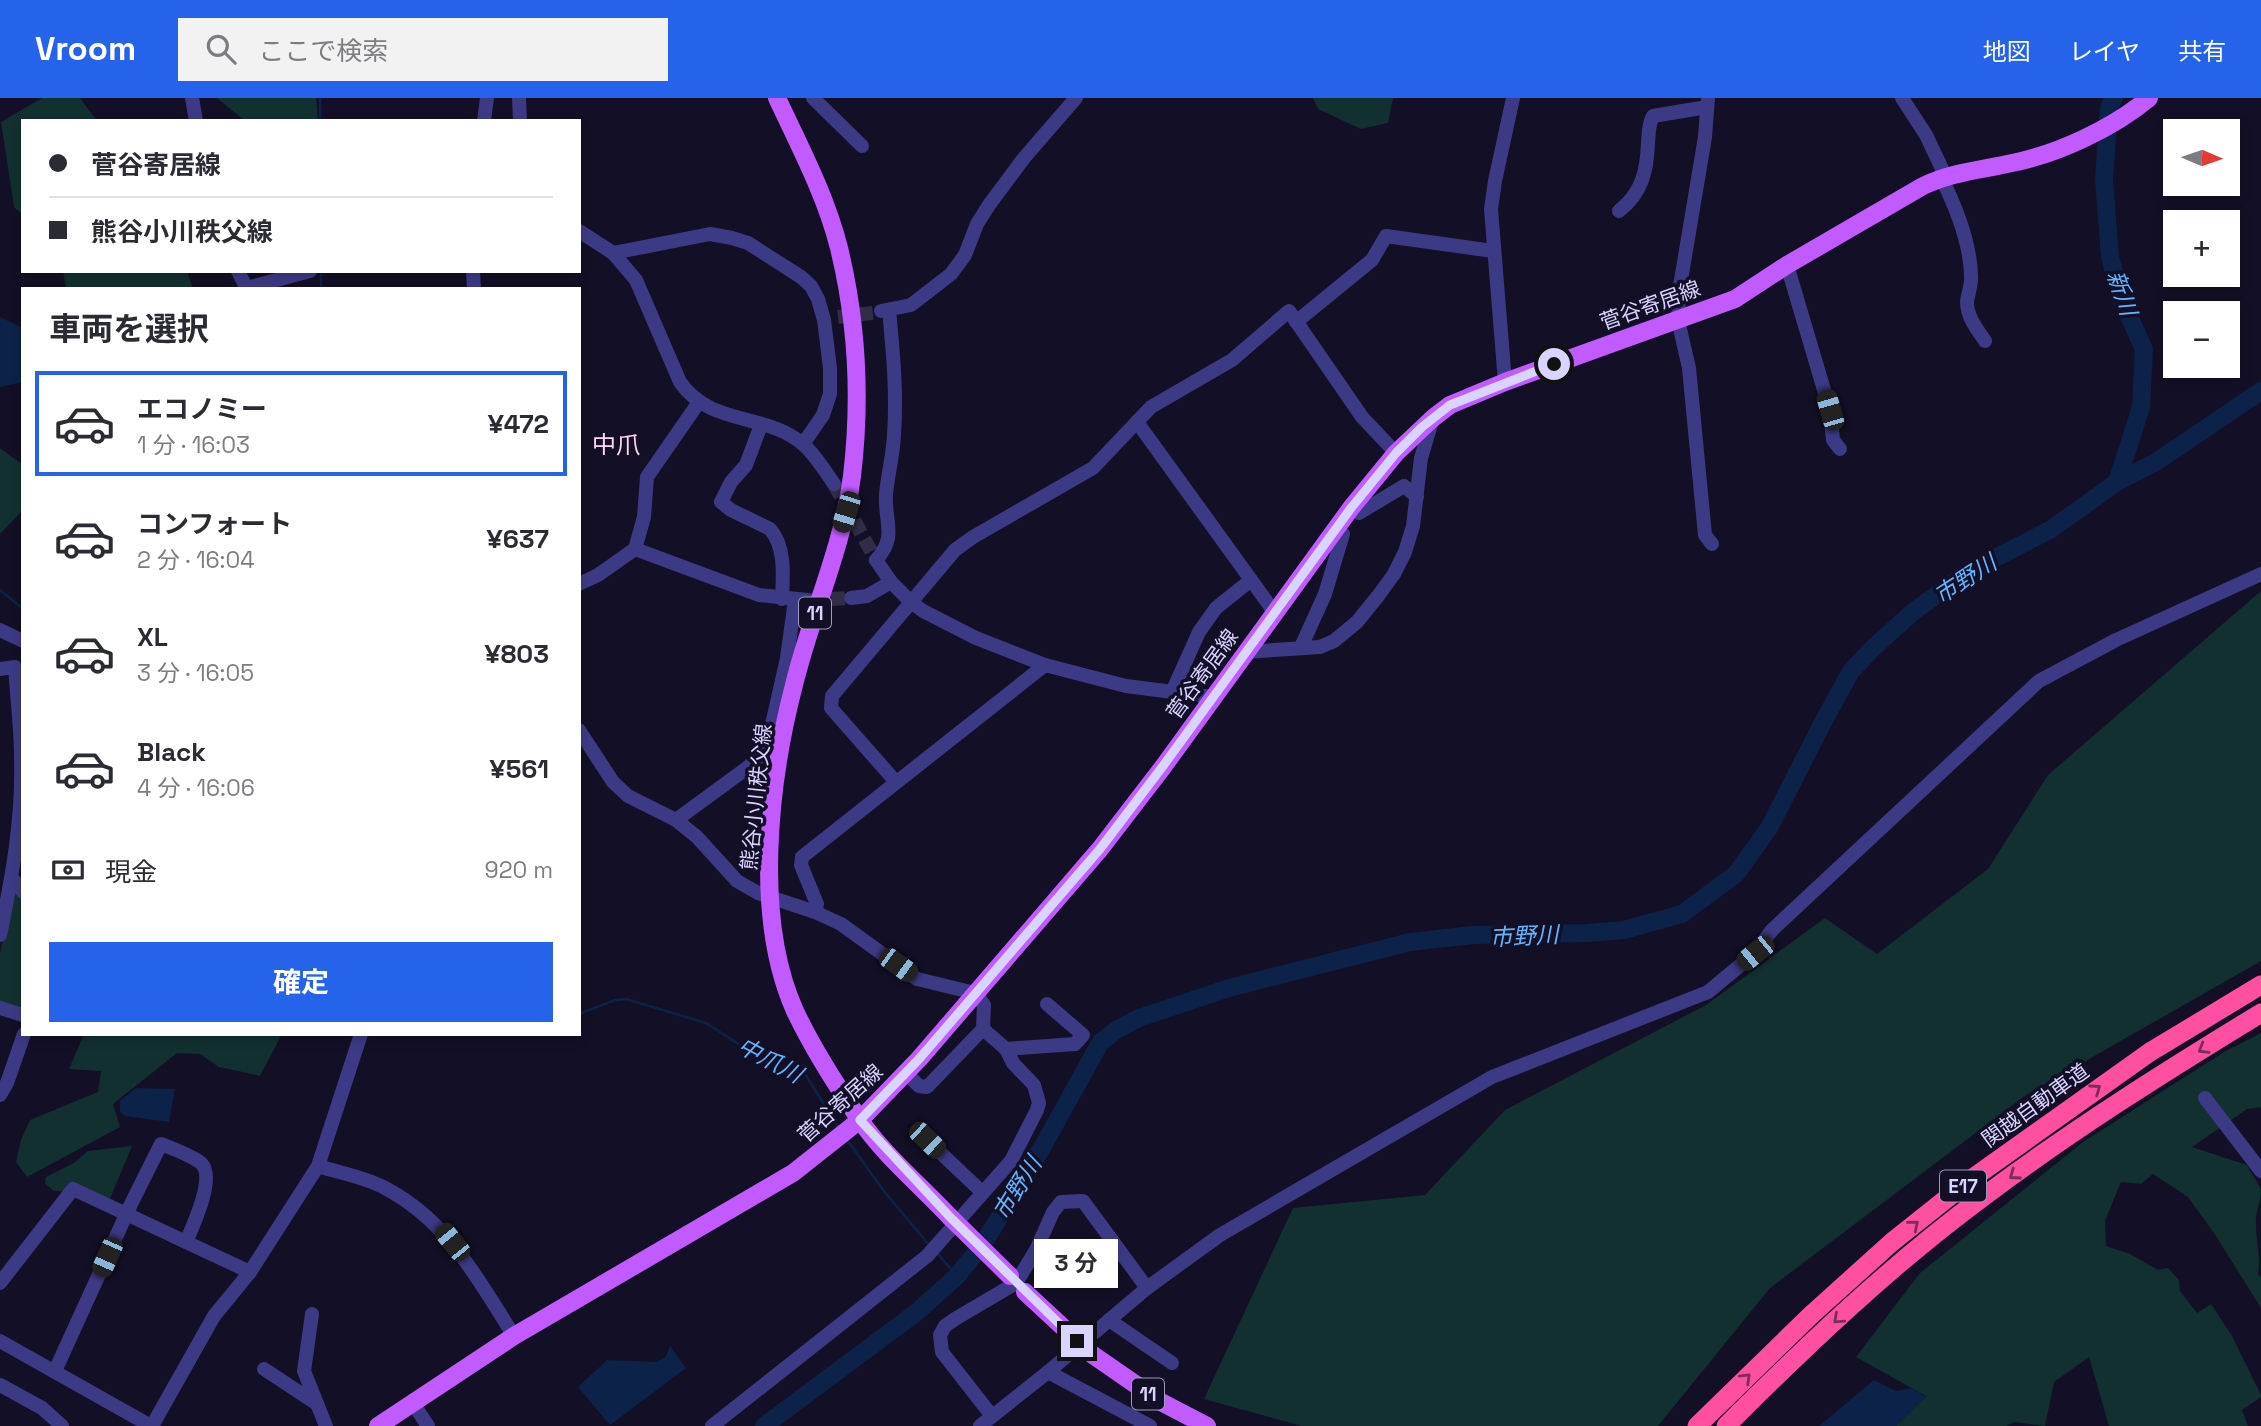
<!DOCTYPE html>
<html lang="ja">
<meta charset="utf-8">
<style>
body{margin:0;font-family:"Space Grotesk","Noto Sans JP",sans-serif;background:#f2f2f3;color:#2b2b33;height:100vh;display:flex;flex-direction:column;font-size:26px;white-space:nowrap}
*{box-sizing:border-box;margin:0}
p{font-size:23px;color:#7c7c81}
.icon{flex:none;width:38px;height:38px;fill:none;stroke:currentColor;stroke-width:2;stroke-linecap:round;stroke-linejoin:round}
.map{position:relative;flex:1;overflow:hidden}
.details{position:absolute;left:21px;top:189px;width:560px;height:749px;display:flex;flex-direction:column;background:#fff;border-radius:0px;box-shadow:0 4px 10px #0003}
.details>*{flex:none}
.hud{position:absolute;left:21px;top:21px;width:560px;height:154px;border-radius:0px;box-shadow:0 4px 10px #0003;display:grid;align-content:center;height:154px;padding:0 28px;background:#fff}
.needle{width:46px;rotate:92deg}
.fabs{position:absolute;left:2163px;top:21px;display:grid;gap:14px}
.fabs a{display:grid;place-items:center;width:77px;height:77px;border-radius:0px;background:#fff;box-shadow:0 4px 10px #0003;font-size:35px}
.end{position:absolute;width:32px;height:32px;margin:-16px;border:9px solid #d9d4ff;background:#111;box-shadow:0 0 0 4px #111}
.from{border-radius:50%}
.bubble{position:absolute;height:49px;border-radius:0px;background:#fff;box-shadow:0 4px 10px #0003;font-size:23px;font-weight:700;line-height:49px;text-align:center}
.car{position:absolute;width:21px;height:42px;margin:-21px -10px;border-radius:9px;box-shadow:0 0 5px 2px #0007;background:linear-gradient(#222 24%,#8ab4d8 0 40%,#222 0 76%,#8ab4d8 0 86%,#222 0)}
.hud b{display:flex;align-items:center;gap:24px;height:66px;font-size:26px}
.hud b+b{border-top:2px solid #e1e1e2}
.hud i{width:18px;height:18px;background:#2b2b33}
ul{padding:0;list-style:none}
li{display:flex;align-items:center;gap:21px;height:105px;margin:0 14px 10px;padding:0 14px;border:4px solid transparent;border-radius:0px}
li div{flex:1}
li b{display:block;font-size:26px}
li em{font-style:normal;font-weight:700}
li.selected{border-color:#2563eb}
li>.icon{width:63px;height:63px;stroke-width:1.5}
h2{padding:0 28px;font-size:32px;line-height:84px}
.pay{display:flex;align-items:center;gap:18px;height:77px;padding:0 28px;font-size:26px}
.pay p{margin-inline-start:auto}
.action{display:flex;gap:14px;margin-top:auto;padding:14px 28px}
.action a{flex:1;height:80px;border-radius:0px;background:#2563eb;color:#fff;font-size:28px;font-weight:700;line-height:80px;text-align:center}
header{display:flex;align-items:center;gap:42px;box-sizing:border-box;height:98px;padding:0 35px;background:#2563eb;color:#fff}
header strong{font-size:33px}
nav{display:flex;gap:38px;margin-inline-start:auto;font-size:24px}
.search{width:490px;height:63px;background:#f2f2f3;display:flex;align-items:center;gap:18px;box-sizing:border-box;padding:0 24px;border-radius:0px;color:#7c7c81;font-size:26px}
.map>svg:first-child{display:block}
.green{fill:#12302f}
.water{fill:#0c2248}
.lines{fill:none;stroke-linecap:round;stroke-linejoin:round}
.stream{stroke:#0c2248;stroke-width:2.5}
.river{stroke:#0c2248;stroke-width:18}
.minor-tunnel{stroke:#312d47;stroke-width:14;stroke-dasharray:14 7;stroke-linecap:butt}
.minor{stroke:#3d3a85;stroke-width:14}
.major{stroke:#c25bff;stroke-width:18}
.highway{stroke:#ff4fa3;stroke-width:19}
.major-bridge{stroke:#c25bff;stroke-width:18}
.oneway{stroke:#7d2c5e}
.route{stroke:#d9d4ff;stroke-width:9}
.labels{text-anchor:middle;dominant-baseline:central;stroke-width:7;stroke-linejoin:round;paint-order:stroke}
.shield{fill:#130f26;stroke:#9e99be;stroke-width:2}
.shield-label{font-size:19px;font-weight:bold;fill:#d9d4ff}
.street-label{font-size:21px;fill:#d9d4ff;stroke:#130f26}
.water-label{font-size:23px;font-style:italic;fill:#62b6ff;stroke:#130f26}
.quarter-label{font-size:24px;fill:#ffd6f0;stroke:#130f26}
</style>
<header>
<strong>Vroom</strong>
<div class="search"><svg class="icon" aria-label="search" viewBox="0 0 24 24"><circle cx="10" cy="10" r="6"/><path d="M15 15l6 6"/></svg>ここで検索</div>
<nav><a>地図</a><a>レイヤ</a><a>共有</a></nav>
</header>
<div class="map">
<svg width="2261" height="1328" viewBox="0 0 2261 1328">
<rect width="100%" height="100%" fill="#130f26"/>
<!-- green -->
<g class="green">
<polygon points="42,0 80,0 97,23 23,23 23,117 14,109 1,24"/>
<polygon points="217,0 316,0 318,23 245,23"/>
<polygon points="1313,0 1393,0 1388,25 1361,31 1318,11"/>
<polygon points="63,173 187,173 193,191 66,191"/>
<polygon points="0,350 23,367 23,412 0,436"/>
<polygon points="2261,493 2261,863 2026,997 1770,1190 1658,1328 1302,1328 1204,1301 1293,1110 1425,1097 1505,1012 1706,907 1825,820 1877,856 1988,771 2048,677"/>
<polygon points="16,792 23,804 23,914 0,906 0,855 13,793"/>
<path d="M2261,935V1009L2247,1011L2192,1049L2247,1067C2251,1075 2258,1084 2261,1092C2261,1104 2255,1114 2256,1126C2256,1143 2261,1159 2258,1176L2261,1179V1210L2216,1138L2188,1099L2153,1076L2141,1086L2121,1084L2105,1123L2106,1148L2130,1156L2158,1172L2168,1170L2179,1182L2180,1193L2197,1215L2211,1206L2232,1238L2261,1297V1299L2242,1312L2248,1328H2109L2089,1259L2054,1284L2045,1328L2014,1324L2006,1328H1896L1926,1298L1856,1259L1920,1175L2083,1044L2224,954Z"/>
<polygon points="84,936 282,936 260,978 219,969 200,956 177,955 113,1006 120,1029 27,1079 16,1064 21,1042 30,1022 98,994 101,973 69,971"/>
<polygon points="132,1048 109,1103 65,1093 54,1093 45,1086 46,1079 74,1065 88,1053"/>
</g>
<!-- water -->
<g class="water">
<polygon points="0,219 23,230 23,284 0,289"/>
<polygon points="136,990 175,991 169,1024 125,1018 120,1014 120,1003"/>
<polygon points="670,1248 686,1270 610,1327 578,1289 607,1262 657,1264 666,1258"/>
<polygon points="1874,1282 1896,1293 1912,1290 1926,1299 1896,1328 1819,1328"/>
</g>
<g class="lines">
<!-- stream -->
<g class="stream">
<polyline points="320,0 320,23"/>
<polyline points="321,173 321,191"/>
<polyline points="0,492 23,511"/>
<polyline points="579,916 615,902 626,901 706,925 757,958 780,968 804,974 838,1029"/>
<polyline points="846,1040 883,1092 930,1148"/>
<polyline points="937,1155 957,1178"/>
</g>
<!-- river -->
<g class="river">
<polyline points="2114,0 2109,10 2104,81 2110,159 2122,203 2144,251 2141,309 2117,384"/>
<polyline points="764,1328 917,1214 957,1178 983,1146 1043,1048 1100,945 1116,932 1139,920 1229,890 1410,844 1473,837 1587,835 1624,832 1682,816 1736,776 1769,730 1821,628 1851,573 1874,549 1913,514 1966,475 2050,432 2117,384 2156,364 2261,293"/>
</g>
<!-- minor-tunnel -->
<g class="minor-tunnel">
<polyline points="838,219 880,214"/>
<polyline points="834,386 876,462"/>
<polyline points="810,502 851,500"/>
</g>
<!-- minor -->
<g class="minor">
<polyline points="192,0 196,23"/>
<polyline points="519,0 520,23"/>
<polyline points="813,0 862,48"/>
<polyline points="1708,0 1705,39 1679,194 1678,222 1689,270 1705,437 1712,446"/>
<polyline points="1902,0 1926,37 1945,77"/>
<polyline points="484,23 487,0"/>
<path d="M1941,79C1956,109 1970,143 1971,177C1972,187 1968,195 1967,204C1967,219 1977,231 1985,243"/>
<path d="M1619,113C1642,95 1647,73 1648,45C1649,35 1648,27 1653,18L1707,9"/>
<path d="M579,133L613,155L636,182L680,284C711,329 767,314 804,347C816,358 825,373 834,386"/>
<polyline points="613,155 710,136 732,140 748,145 801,179 811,188 818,201 824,222 830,270 830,296 823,317 803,346"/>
<polyline points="1787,167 1830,312 1833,342 1840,351"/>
<polyline points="238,173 247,191"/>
<polyline points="473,173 474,191"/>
<polyline points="247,190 310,173"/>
<path d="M889,212C893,254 897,295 894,337C893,357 888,376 886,396C884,424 898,438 876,462L891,484L911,504L923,513L976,540L1045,567L1126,588L1212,599"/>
<polyline points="881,213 911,207 951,176 965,157 977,126 989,107 1024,60 1076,0"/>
<polyline points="1296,224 1372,162 1386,138 1493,153"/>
<polyline points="1505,284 1491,111 1495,83 1513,0"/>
<polyline points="1137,324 1275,515"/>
<path d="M761,327L746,367L731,384L721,404L731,412L770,431C786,449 783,479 782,501"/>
<polyline points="1351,410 1359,415 1404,388 1417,399"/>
<polyline points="635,451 759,497 807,502"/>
<polyline points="579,486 598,477 635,451 644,419 647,379 699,304"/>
<polyline points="851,500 867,498 891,484"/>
<polyline points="0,532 23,543"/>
<polyline points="1301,549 1325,496 1343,436 1337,430"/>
<polyline points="1245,554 1320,549 1334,543 1357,524 1378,498 1394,476 1405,454 1413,428 1421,360 1433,320"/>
<path d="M0,571L15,569C17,599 21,630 21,660C23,720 12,780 0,837"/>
<polyline points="1172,594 1199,534 1216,510 1251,482"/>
<polyline points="579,632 613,684 628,698 676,722 697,739 737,783 758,795 815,814 841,826 917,881 975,895 984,907 983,931 1006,951 1013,965 1034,987 1039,1005 1037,1012 1011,1063 927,1158 712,1328"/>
<polyline points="896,684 831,610 832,598 955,452 973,439 1093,370 1151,309 1232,262 1289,213 1362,319 1396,355"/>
<polyline points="676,722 747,670 766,653 787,560 795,502"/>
<polyline points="12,780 23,794"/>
<polyline points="815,814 817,806 801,767 802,759 1045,567"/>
<polyline points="0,910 23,917"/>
<polyline points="1006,951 1075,946 1083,937 1047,906"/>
<polyline points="906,975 919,988 927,989 983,931"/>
<polyline points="0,997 7,985 24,936"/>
<polyline points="2205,1000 2261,1073"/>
<polyline points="927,1042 983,1095"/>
<path d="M318,1068C340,1075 365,1079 385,1090C448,1123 477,1180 514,1238"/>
<polyline points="0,1185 73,1091 250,1174"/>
<polyline points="312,1216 304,1273 326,1328"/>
<polyline points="1109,1222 1172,1265"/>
<polyline points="0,1243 151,1328"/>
<polyline points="264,1271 317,1306"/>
<path d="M55,1273L131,1106L161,1046C173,1051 191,1057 201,1065C216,1079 193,1128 186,1144"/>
<polyline points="1048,1274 1150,1328"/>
<polyline points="0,1287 42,1310 62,1328"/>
<polyline points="412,1304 428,1328"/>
<polyline points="992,1318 942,1254 940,1237 945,1228 955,1221 1016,1185 1036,1152 1053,1114 1061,1104 1083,1103 1147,1190"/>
<polyline points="152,1328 214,1218 250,1174 318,1068 361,936"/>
<polyline points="980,1328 1048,1274 1147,1190 1220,1137 1492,979 1708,894 1755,855 1772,832 2039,583 2116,542 2261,476"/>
</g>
<!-- major -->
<g class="major">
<path d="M777,0C800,49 826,98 839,150C857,224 861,302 852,378C843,449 811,517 794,587C769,683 753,820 795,913C813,951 836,987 860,1022C883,1056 921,1088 950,1119"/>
<polyline points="1093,1257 1161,1304 1207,1328"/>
<path d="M378,1328L514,1238L793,1075L860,1022L919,961L1100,751L1163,669L1351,410L1396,355L1433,320L1450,307L1505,284L1735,201L1787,167L1923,88C1952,74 1981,72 2012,65C2058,56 2113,30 2149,0"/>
</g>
<!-- highway -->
<g class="highway">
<polyline points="1697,1328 1811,1217 1892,1144 1970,1082 2150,954 2261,887"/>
<path d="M1726,1328C1807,1247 1891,1167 1983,1099C2072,1032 2166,973 2261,915"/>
</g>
<!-- major-bridge -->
<g class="major-bridge">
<polyline points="950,1119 1010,1178"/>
<polyline points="1025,1194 1093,1257"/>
</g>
</g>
<!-- one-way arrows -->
<defs><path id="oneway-chevron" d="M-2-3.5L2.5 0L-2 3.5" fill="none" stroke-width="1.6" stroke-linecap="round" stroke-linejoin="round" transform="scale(1.75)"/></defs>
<g class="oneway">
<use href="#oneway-chevron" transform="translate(2203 951) rotate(149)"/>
<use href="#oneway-chevron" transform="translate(2096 991) rotate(-35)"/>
<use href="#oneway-chevron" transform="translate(2014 1077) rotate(145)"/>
<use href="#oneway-chevron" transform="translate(1914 1127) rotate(-39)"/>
<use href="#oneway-chevron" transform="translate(1838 1221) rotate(138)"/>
<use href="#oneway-chevron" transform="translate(1746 1280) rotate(-44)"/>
</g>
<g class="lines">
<!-- route -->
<polyline class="route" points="1077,1243 950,1119 860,1022 919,961 1100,751 1163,668 1351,410 1396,355 1422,329 1450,307 1554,266"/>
</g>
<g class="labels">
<!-- shield labels -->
<g class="shield">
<rect x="799" y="499.5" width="32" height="31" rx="5"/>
<rect x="1940" y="1072.5" width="46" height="31" rx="5"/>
<rect x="1132" y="1280.5" width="32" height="31" rx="5"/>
</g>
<g class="shield-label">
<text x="815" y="515">11</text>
<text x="1963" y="1088">E17</text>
<text x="1148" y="1296">11</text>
</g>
<!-- street labels -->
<g class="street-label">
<text transform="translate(1650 207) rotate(-20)">菅谷寄居線</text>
<text transform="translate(1202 576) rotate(-54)">菅谷寄居線</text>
<text transform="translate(756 699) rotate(-84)">熊谷小川秩父線</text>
<text transform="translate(840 1005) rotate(-42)">菅谷寄居線</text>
<text transform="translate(2035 1007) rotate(-36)">関越自動車道</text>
</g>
<!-- water labels -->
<g class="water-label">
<text transform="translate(2122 195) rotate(71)">新川</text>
<text transform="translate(1965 481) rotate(-33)">市野川</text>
<text transform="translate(1524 838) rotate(-3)">市野川</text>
<text transform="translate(770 962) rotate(28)">中爪川</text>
<text transform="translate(1017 1090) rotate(-58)">市野川</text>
</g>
<!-- quarter labels -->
<g class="quarter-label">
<text x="616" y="346">中爪</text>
</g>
</g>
</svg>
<div class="fabs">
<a><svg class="needle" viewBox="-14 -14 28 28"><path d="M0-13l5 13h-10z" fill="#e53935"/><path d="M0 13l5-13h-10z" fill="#7c7c81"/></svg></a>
<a>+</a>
<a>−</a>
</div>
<i class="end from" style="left:1554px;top:266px"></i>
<i class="end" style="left:1077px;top:1243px"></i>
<div class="bubble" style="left:1034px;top:1141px;width:84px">3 分</div>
<i class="car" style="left:1830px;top:312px;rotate:344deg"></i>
<i class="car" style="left:846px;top:414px;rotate:197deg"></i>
<i class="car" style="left:1755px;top:855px;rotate:231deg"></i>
<i class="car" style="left:898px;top:867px;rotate:126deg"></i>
<i class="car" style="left:927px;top:1042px;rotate:134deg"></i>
<i class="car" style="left:452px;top:1144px;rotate:321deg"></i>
<i class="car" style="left:107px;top:1159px;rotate:204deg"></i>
<div class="hud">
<b><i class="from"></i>菅谷寄居線</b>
<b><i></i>熊谷小川秩父線</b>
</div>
<section class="details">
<h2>車両を選択</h2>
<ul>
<li class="selected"><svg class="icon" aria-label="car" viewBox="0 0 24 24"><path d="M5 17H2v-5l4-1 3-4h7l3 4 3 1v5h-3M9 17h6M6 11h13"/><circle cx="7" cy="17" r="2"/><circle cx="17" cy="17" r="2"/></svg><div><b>エコノミー</b><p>1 分 · 16:03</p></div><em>¥472</em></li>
<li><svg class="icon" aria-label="car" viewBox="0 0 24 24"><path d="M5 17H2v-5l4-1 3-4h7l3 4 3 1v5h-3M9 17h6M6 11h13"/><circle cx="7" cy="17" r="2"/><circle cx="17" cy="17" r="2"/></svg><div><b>コンフォート</b><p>2 分 · 16:04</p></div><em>¥637</em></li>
<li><svg class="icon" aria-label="car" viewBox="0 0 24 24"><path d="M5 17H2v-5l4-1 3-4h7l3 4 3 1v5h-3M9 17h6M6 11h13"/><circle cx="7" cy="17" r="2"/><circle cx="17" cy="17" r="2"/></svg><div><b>XL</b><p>3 分 · 16:05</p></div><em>¥803</em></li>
<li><svg class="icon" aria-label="car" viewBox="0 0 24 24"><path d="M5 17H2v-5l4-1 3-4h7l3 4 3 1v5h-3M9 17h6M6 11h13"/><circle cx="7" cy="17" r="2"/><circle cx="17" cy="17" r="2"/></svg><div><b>Black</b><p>4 分 · 16:06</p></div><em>¥561</em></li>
</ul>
<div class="pay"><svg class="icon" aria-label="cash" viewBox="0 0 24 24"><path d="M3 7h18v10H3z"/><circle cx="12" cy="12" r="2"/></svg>現金<p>920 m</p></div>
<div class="action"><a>確定</a></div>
</section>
</div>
